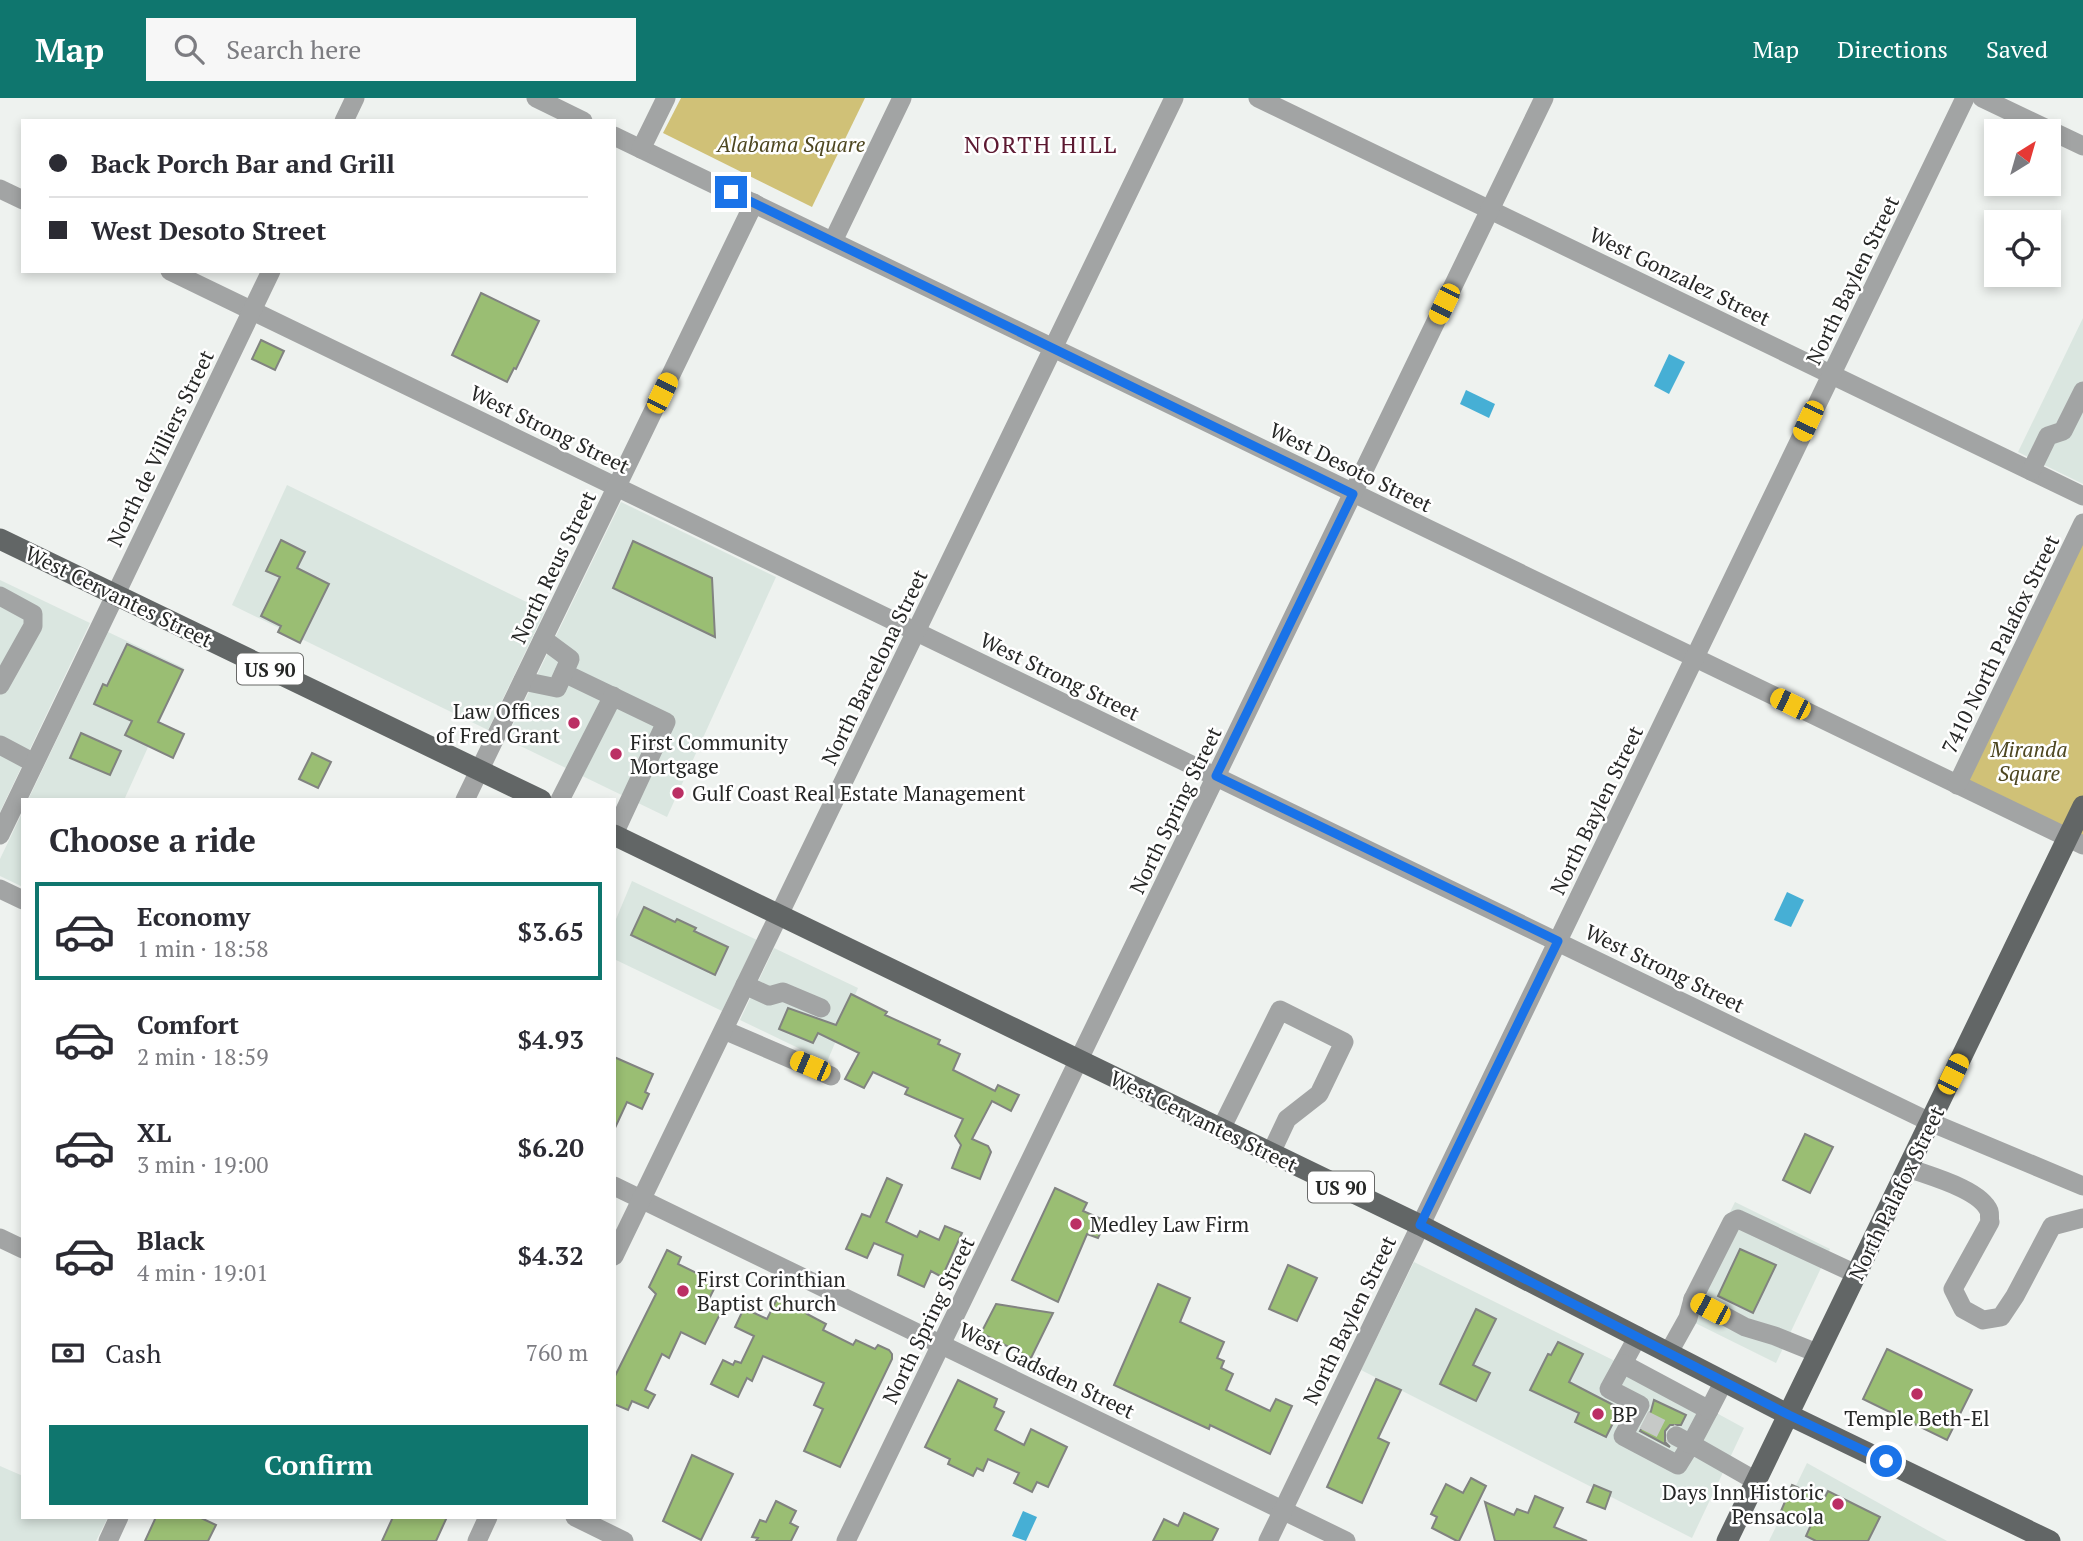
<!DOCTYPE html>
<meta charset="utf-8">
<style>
body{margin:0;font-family:"PT Serif",serif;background:#f7f7f7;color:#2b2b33;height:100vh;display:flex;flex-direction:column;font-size:26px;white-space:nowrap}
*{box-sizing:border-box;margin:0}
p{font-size:23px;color:#7c7c81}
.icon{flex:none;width:38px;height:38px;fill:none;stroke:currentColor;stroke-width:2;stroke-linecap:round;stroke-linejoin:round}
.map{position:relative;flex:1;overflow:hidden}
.drawer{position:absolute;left:21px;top:700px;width:595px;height:721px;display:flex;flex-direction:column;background:#fff;border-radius:0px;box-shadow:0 4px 10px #0003}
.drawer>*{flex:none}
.hud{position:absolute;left:21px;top:21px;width:595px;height:154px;border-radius:0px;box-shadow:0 4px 10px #0003;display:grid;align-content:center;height:154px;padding:0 28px;background:#fff}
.needle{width:46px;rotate:37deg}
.controls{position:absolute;left:1984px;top:21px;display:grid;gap:14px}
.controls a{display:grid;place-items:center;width:77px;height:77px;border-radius:0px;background:#fff;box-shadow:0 4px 10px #0003;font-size:35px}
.end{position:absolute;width:32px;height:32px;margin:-16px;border:9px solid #1a73e8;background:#fff;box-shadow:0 0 0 4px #fff}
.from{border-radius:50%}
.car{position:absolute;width:21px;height:42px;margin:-21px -10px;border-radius:9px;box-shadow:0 0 5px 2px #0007;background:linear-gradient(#f5c518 24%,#345 0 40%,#f5c518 0 76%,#345 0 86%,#f5c518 0)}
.hud b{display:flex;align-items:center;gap:24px;height:66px;font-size:26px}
.hud b+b{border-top:2px solid #e1e1e2}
.hud i{width:18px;height:18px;background:#2b2b33}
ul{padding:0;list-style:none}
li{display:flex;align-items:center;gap:21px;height:98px;margin:0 14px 10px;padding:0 14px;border:4px solid transparent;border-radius:0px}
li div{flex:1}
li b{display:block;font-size:26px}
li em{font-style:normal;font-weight:600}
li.selected{border-color:#0f766e}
li>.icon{width:63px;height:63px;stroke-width:1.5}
h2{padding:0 28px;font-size:32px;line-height:84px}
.pay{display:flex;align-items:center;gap:18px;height:77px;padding:0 28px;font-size:26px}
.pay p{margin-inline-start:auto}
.button{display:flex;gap:14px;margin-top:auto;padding:14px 28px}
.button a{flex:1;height:80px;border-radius:0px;background:#0f766e;color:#fff;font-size:28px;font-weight:600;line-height:80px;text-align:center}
header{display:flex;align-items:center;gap:42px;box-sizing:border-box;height:98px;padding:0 35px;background:#0f766e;color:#fff}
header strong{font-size:33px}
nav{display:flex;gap:38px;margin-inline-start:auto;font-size:24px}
.search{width:490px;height:63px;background:#f7f7f7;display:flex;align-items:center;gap:18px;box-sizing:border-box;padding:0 24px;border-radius:0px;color:#7c7c81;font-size:26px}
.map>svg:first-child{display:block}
.built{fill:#dae6e0}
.green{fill:#d0c177}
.water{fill:#46afd5}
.building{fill:#9abe73;stroke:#818380;stroke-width:2}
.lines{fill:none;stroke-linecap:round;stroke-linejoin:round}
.minor-tunnel{stroke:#c6c9c7;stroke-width:19;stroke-dasharray:19 10;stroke-linecap:butt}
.minor{stroke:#a2a4a4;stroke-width:19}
.major{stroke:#626666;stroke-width:21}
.route{stroke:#1a73e8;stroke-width:9}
.poi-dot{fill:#bb2f64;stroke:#fff;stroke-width:2.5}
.labels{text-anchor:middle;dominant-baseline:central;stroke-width:5;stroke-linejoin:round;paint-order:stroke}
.shield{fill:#fff;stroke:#676867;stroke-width:2}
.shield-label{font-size:19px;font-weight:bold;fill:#262726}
.park-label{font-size:21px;font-style:italic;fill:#4d4620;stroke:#fff}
.street-label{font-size:21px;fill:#262726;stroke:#fff}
.poi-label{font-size:21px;fill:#262726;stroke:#fff;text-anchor:start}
.neighbourhood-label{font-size:23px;letter-spacing:2px;fill:#5c1931;stroke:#fff}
</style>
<header>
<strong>Map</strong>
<div class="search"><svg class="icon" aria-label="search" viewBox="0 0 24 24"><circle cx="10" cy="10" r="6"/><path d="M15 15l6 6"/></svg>Search here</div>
<nav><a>Map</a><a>Directions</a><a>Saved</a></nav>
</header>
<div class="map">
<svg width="2083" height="1443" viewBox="0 0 2083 1443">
<rect width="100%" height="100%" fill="#eef2ef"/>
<!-- built -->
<g class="built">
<polygon points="2083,220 2083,386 2018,354"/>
<polygon points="287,387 545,513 488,632 232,507"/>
<polygon points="621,404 776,479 667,719 506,641"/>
<polygon points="0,482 90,525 0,714"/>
<polygon points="108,534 184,570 124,702 28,702"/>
<polygon points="23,713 23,789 0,778 0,761"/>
<polygon points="632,783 757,842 722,913 614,861 614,826"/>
<polygon points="774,850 858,890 827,964 740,922"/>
<polygon points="1735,1104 1830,1151 1776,1265 1679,1217"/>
<polygon points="1414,1164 1676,1293 1744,1330 1692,1440 1361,1272"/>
<polygon points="1807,1365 1947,1443 1769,1443"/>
<polygon points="0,1368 23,1378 23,1419 108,1419 96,1443 0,1443"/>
</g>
<!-- green -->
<g class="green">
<polygon points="681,0 865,0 812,109 663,35"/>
<polygon points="2083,425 2083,747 1957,687"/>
</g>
<!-- water -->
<g class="water">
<polygon points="1669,256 1685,264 1669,296 1654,288"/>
<polygon points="1466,292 1495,306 1489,320 1460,306"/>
<polygon points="1787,794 1804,802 1791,829 1774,822"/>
<polygon points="1023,1413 1037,1419 1026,1443 1012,1438"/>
</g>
<!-- building -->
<g class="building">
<polygon points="481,195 539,223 516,271 514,270 507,284 452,257"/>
<polygon points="261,242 284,253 275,272 252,261"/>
<polygon points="281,442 305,454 297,470 329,486 300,545 278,534 281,528 261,518 280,479 266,473"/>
<polygon points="633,443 712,480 715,539 613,490"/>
<polygon points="127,546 183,572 158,624 184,636 173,660 125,637 132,623 94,606 103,586 107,588"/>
<polygon points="81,635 121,653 110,677 70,660"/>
<polygon points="312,655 331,664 318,690 299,681"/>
<polygon points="644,809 675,824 677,821 696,830 694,833 728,849 715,877 631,837"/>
<polygon points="851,896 887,914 885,917 940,942 938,946 960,956 953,972 995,993 998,987 1019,997 1011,1013 992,1003 972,1041 988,1048 991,1054 980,1081 952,1070 961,1047 955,1038 963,1021 905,996 908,990 873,974 864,990 845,981 859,955 818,935 813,945 779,931 788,910 836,927"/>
<polygon points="614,959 653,976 645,994 649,996 642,1011 627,1004 614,1032"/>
<polygon points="1805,1036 1833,1049 1810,1095 1783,1082"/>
<polygon points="887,1080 902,1087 886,1124 917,1139 920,1133 939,1142 945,1128 962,1135 942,1179 931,1173 924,1189 898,1177 903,1157 874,1145 867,1160 846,1151 862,1116 870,1119"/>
<polygon points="1055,1090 1087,1105 1083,1113 1106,1123 1098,1140 1087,1136 1058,1204 1012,1182"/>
<polygon points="1740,1151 1776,1167 1753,1215 1718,1198"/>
<polygon points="667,1152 681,1159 678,1166 717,1185 707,1205 722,1212 705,1246 681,1234 669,1260 662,1256 645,1292 655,1297 648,1310 632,1303 628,1312 614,1306 614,1280 656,1196 649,1189"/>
<polygon points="1288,1167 1317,1180 1297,1223 1269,1211"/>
<polygon points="1158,1186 1190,1200 1180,1224 1224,1244 1217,1260 1224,1263 1221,1270 1233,1276 1226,1292 1270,1313 1276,1301 1292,1308 1270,1356 1210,1327 1209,1331 1114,1287"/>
<polygon points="778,1199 809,1214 807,1216 826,1226 823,1232 853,1247 856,1242 875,1251 878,1247 889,1252 892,1256 892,1261 840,1369 804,1353 823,1311 814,1307 824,1285 763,1258 752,1283 747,1280 738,1299 711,1286 723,1262 733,1267 735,1263 741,1265 754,1238 735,1229 744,1210 767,1221"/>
<polygon points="996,1206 1053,1215 1031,1260 981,1235"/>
<polygon points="1476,1211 1496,1221 1473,1267 1490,1275 1476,1303 1440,1286"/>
<polygon points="1558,1244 1583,1256 1569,1284 1623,1312 1617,1324 1614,1323 1606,1339 1575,1324 1579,1315 1530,1292 1548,1256 1551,1257"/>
<polygon points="1887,1251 1972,1292 1947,1342 1863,1301"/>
<polygon points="1376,1281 1401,1292 1378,1340 1389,1345 1362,1405 1327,1389"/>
<polygon points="958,1282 997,1301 994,1309 1004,1314 995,1332 1024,1347 1031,1331 1067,1349 1048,1389 1037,1384 1032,1394 1014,1385 1019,1375 988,1361 983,1373 977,1370 973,1378 948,1366 950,1361 925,1349"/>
<polygon points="1654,1302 1686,1317 1681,1327 1670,1327 1665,1333 1665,1344 1670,1349 1640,1333 1651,1313"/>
<polygon points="692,1357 733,1376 701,1442 663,1423"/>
<polygon points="1471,1380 1486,1388 1459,1443 1457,1443 1432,1430 1437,1419 1431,1416 1446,1386 1463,1395"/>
<polygon points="1594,1387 1611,1394 1605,1411 1587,1404"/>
<polygon points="1792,1387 1824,1401 1828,1393 1880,1419 1868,1443 1816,1443 1806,1438 1811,1427 1781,1413"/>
<polygon points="1535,1398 1563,1410 1554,1429 1587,1443 1495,1443 1485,1404 1514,1417 1517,1411 1528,1415"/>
<polygon points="776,1403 796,1413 790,1425 798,1429 791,1443 756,1443 758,1440 752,1439 760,1422 766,1424"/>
<polygon points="1184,1415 1218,1431 1212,1443 1153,1443 1164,1421 1178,1428"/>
<polygon points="156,1419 199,1419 216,1427 208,1443 145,1443"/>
<polygon points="393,1419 447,1419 436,1443 382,1443"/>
</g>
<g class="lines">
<!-- minor-tunnel -->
<polyline class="minor-tunnel" points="1644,1322 1676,1338"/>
<!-- minor -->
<g class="minor">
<polyline points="536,0 583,23"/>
<polyline points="1258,0 2083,398"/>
<polyline points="1982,0 2083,48"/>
<polyline points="344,23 355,0"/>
<polyline points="614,38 2083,747"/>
<polyline points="641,51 666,0"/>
<polyline points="0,91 23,102"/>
<polyline points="833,143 902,0"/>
<polyline points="170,173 1930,1024 2083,1088"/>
<polyline points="2031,373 2048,338 2063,333 2083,293"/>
<polyline points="0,498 33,516 33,528 0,587"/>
<polyline points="564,575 666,624 614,736"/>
<polyline points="523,583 557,590 570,561 543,541"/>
<polyline points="0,647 34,665"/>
<polyline points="1957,687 2083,425"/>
<polyline points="465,702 754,105"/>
<polyline points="560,702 613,598"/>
<polyline points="0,737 271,173"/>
<polyline points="0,791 23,802"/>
<polyline points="745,887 769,898 783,894 821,910"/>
<polyline points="724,932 831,978"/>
<polyline points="1221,1031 1280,912 1344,944 1319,996 1287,1021 1271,1055"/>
<path d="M1908,1070C1929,1078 1980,1091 1989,1113C1990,1116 1989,1121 1990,1124L1953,1191L1963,1211L1983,1222L2001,1219L2015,1198L2052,1128L2083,1120"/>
<polyline points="614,1088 1346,1443"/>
<polyline points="0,1140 23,1151"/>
<polyline points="614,1158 1174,0"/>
<polyline points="1693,1201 1745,1229 1775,1238 1817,1255"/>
<polyline points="1638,1238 1609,1291 1640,1307 1623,1338 1678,1367 1691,1346 1756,1383"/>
<polyline points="1669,1254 1688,1220 1693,1201 1732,1124 1738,1121 1856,1176"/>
<polyline points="1623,1266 1709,1312 1691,1346 1676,1338"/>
<polyline points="1709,1312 1724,1283"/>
<polyline points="575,1419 624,1443"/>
<polyline points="108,1443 119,1419"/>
<polyline points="477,1443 488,1419"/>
<polyline points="846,1443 1544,0"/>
<polyline points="1268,1443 1965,0"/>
</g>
<!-- major -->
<g class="major">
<polyline points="0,441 541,702"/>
<polyline points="614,737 1420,1127 1789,1317 2050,1443"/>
<polyline points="1727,1443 2083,708"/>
</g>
</g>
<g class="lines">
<!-- route -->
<polyline class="route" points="731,94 1353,396 1216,678 1558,843 1420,1127 1789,1317 1886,1363"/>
</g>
<!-- markers -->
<g class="poi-dot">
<circle cx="574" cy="625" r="7"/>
<circle cx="616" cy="656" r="7"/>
<circle cx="678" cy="695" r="7"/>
<circle cx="1076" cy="1126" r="7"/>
<circle cx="683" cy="1193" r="7"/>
<circle cx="1917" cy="1296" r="7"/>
<circle cx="1598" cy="1316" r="7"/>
<circle cx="1838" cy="1406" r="7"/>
</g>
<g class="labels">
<!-- shield labels -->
<g class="shield">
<rect x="237" y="555.5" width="66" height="31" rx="5"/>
<rect x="1308" y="1073.5" width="66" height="31" rx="5"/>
</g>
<g class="shield-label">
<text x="270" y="571">US 90</text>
<text x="1341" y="1089">US 90</text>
</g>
<!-- park labels -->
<g class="park-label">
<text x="791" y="46">Alabama Square</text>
<text x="2029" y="651">Miranda<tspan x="2029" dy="24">Square</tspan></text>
</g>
<!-- street labels -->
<g class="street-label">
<text transform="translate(1680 178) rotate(26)">West Gonzalez Street</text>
<text transform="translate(1852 182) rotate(-64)">North Baylen Street</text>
<text transform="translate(550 331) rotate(26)">West Strong Street</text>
<text transform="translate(160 350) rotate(-64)">North de Villiers Street</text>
<text transform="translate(1351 369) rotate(26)">West Desoto Street</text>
<text transform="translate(553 469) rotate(-64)">North Reus Street</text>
<text transform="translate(119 498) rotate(26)">West Cervantes Street</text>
<text transform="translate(2000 546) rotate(-64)">7410 North Palafox Street</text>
<text transform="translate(874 569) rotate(-64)">North Barcelona Street</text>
<text transform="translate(1060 578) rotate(26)">West Strong Street</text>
<text transform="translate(1175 712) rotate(-64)">North Spring Street</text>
<text transform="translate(1596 712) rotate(-64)">North Baylen Street</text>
<text transform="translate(1665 870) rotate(26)">West Strong Street</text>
<text transform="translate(1204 1023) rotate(26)">West Cervantes Street</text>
<text transform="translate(1896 1095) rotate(-64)">North Palafox Street</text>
<text transform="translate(928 1222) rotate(-64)">North Spring Street</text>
<text transform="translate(1349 1222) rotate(-64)">North Baylen Street</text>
<text transform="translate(1047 1272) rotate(26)">West Gadsden Street</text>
</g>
<!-- poi labels -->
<g class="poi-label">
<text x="560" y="613" text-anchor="end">Law Offices<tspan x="560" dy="24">of Fred Grant</tspan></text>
<text x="630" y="644">First Community<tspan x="630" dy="24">Mortgage</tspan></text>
<text x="692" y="695">Gulf Coast Real Estate Management</text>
<text x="1090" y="1126">Medley Law Firm</text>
<text x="697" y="1181">First Corinthian<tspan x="697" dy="24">Baptist Church</tspan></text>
<text x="1612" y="1316">BP</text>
<text x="1917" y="1320" text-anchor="middle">Temple Beth-El</text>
<text x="1824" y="1394" text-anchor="end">Days Inn Historic<tspan x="1824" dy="24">Pensacola</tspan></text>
</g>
<!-- neighbourhood labels -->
<g class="neighbourhood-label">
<text x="1041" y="46">NORTH HILL</text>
</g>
</g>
</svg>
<div class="controls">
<a><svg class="needle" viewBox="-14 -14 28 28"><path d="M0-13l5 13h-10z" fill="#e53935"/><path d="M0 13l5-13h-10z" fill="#7c7c81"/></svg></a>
<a><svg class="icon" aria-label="locate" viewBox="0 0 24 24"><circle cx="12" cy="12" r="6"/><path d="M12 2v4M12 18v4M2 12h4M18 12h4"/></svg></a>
</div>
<i class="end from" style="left:1886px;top:1363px"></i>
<i class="end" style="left:731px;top:94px"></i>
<i class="car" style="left:1444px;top:206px;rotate:206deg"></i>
<i class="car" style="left:662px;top:295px;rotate:26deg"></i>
<i class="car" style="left:1808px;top:323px;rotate:205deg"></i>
<i class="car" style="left:1790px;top:606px;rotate:296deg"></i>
<i class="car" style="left:810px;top:968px;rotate:293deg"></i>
<i class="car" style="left:1953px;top:976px;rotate:26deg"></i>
<i class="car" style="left:1710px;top:1211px;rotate:298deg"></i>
<div class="hud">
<b><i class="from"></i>Back Porch Bar and Grill</b>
<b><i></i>West Desoto Street</b>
</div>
<section class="drawer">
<h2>Choose a ride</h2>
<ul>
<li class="selected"><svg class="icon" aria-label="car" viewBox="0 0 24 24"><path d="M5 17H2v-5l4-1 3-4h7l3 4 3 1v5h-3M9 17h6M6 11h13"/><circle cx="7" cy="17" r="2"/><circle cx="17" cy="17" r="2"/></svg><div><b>Economy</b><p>1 min · 18:58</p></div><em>$3.65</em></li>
<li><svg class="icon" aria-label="car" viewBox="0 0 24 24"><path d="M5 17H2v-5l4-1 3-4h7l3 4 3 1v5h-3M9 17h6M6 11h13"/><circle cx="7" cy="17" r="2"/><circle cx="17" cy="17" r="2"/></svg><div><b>Comfort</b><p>2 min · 18:59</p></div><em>$4.93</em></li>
<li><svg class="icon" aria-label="car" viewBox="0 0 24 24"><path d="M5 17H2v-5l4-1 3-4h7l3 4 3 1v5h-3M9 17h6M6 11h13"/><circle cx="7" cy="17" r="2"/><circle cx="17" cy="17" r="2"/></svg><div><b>XL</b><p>3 min · 19:00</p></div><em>$6.20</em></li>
<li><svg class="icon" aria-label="car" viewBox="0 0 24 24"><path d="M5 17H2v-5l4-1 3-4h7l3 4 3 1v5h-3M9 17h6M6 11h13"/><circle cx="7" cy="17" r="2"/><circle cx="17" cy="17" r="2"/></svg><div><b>Black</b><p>4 min · 19:01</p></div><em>$4.32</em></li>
</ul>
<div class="pay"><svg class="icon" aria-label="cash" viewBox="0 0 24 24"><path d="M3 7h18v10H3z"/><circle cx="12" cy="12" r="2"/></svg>Cash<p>760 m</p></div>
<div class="button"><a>Confirm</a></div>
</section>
</div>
